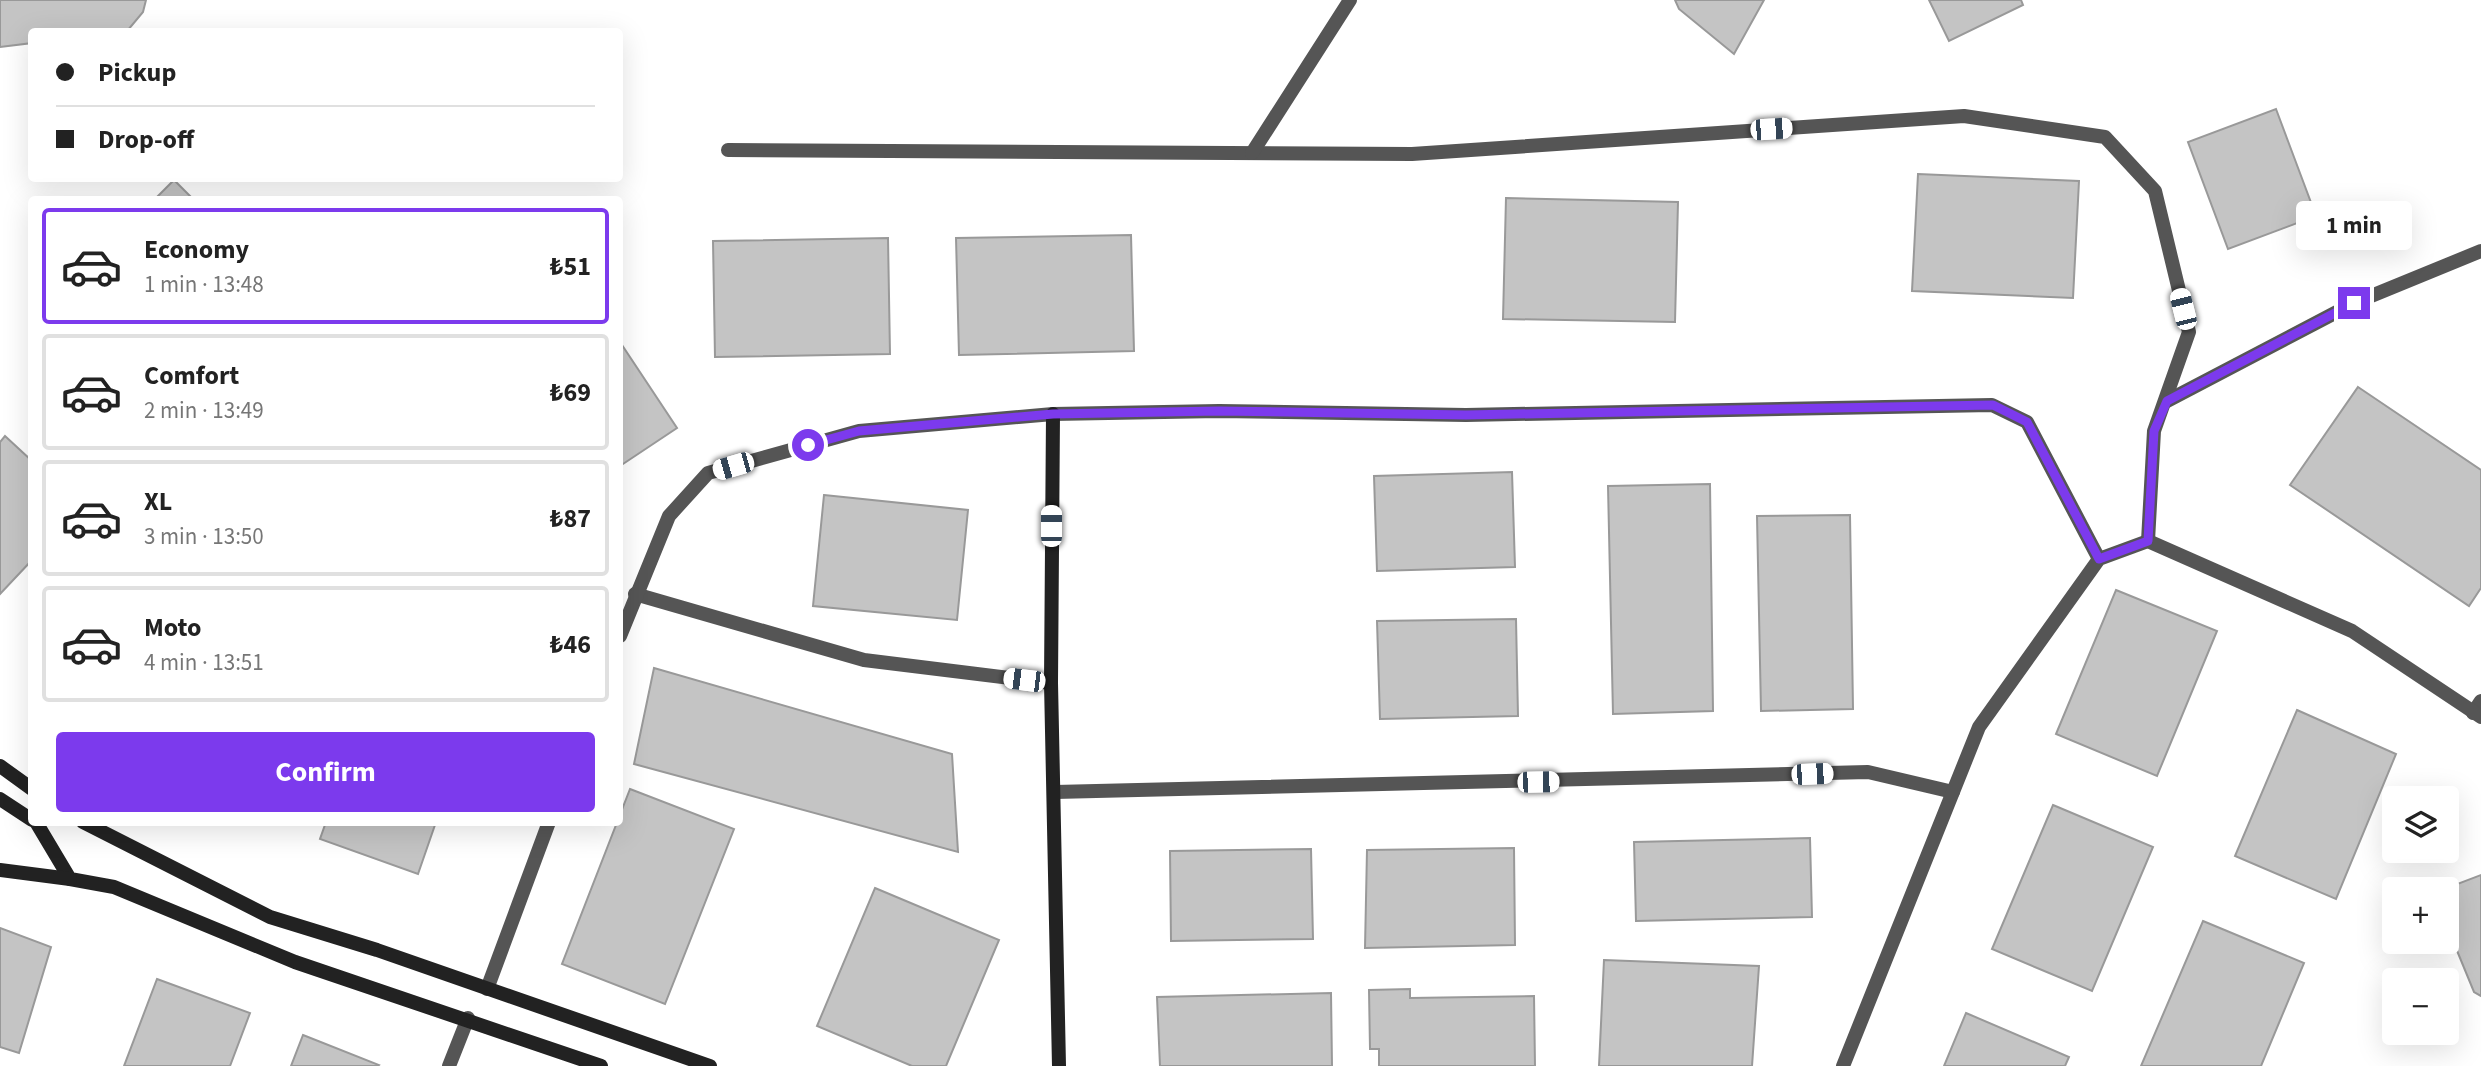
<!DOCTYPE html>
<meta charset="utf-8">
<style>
body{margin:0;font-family:"Source Sans 3",sans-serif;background:#f6f6f6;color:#222;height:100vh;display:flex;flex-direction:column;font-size:26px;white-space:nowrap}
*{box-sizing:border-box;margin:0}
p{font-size:23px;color:#767676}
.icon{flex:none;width:38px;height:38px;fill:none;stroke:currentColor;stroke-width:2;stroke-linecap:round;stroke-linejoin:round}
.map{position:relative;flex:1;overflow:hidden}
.drawer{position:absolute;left:28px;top:196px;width:595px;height:630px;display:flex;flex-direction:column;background:#fff;border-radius:7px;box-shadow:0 7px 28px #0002}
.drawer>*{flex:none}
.hud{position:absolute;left:28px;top:28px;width:595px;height:154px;border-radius:7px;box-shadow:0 7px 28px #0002;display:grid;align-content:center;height:154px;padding:0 28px;background:#fff}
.tools{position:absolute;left:2382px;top:786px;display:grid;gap:14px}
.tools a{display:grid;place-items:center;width:77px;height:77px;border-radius:7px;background:#fff;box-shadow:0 7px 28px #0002;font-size:35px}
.end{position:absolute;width:32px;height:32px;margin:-16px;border:9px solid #7c3aed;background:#fff;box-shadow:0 0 0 4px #fff}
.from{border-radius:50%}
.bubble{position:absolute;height:49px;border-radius:7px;background:#fff;box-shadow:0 7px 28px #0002;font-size:23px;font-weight:700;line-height:49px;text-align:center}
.car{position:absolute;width:21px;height:42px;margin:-21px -10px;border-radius:9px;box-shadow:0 0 5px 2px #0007;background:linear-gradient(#fff 24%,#345 0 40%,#fff 0 76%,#345 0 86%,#fff 0)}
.hud b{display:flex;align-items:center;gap:24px;height:66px;font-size:26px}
.hud b+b{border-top:2px solid #e0e0e0}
.hud i{width:18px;height:18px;background:#222}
ul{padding:12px 0 0;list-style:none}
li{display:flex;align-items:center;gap:21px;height:116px;margin:0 14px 10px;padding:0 14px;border:4px solid #e0e0e0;border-radius:7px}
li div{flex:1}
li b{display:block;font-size:26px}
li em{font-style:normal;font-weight:700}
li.active{border-color:#7c3aed}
li>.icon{width:63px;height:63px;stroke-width:1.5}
.button{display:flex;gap:14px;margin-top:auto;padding:14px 28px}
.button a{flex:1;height:80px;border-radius:7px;background:#7c3aed;color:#fff;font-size:28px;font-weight:700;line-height:80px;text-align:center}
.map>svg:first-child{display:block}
.building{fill:#c4c4c4;stroke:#999;stroke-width:2}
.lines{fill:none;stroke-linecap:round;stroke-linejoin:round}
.street{stroke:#555;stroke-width:14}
.secondary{stroke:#222;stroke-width:14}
.route{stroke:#7c3aed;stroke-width:9}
</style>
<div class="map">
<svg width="2481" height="1066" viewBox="0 0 2481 1066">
<rect width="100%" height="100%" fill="#fff"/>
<!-- building -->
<g class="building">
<polygon points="0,0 146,0 143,12 128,30 32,32 32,43 0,47"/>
<polygon points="1675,0 1764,0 1734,54 1679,9"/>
<polygon points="1929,0 2021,0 2023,5 1949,41"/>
<polygon points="2276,109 2316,216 2228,249 2188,142"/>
<polygon points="1918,174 2079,181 2073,298 1912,291"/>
<polygon points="174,180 194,200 154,200"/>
<polygon points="1506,198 1678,202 1675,322 1503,319"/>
<polygon points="1131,235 1134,351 959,355 956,238"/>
<polygon points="888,238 890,354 715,357 713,241"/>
<polygon points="620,342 677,428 620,466"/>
<polygon points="2358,387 2481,470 2481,588 2469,606 2290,485"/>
<polygon points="5,436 32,461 32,560 0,594 0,442"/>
<polygon points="1512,472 1515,567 1377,571 1374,476"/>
<polygon points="1710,484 1713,711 1613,714 1608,486"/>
<polygon points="824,495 968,510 957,620 813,606"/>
<polygon points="1850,515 1853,709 1761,711 1757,516"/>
<polygon points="2116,590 2217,631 2157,776 2056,734"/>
<polygon points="1516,619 1518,716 1380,719 1377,621"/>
<polygon points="654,668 952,754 958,852 634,764"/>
<polygon points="2297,710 2396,754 2336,899 2235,856"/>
<polygon points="630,789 734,829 665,1004 562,964"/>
<polygon points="2053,805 2153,847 2092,991 1992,949"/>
<polygon points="326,822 436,822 418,874 320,839"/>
<polygon points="1810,838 1812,917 1636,921 1634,842"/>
<polygon points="1514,848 1515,945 1365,948 1367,850"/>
<polygon points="1311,849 1313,939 1171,941 1170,851"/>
<polygon points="2481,875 2481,996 2474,992 2446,924 2446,894 2452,886"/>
<polygon points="875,888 999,940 946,1066 912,1066 817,1026"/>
<polygon points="2203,921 2304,963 2261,1066 2141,1066"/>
<polygon points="0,928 51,947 19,1053 0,1047"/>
<polygon points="1604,960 1759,966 1752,1066 1599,1066"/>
<polygon points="157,979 250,1013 230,1066 124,1066"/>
<polygon points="1410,989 1410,998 1534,996 1535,1066 1379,1066 1379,1049 1370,1049 1369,990"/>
<polygon points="1331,993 1332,1066 1160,1066 1157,997"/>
<polygon points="1966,1013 2069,1057 2065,1066 1944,1066"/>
<polygon points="303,1035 379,1065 378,1066 291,1066"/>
</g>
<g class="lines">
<!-- street -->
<g class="street">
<polyline points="728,150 1412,154 1964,116 2105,137 2155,191 2189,332 2154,431 2148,541"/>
<polyline points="1252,153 1350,0"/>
<polyline points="2167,401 2354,303 2481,251"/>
<polyline points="635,594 864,660 1051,683"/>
<polyline points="620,636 669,516 708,473 859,431 1053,414 1219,411 1466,415 1992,405 2027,422 2099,559"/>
<polyline points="2473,713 2481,701"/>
<polyline points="1055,792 1868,772 1953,792"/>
<polyline points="487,989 549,822"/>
<polyline points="449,1066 468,1018"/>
<polyline points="1843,1066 1979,727 2099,559 2148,541 2352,631 2481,717"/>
</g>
<!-- secondary -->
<g class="secondary">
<polyline points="1053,414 1051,683 1059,1066"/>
<polyline points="0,766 32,789"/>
<polyline points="0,799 32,820"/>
<polyline points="36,822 70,879 114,887 295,962 601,1066"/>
<polyline points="83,822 270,917 377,950 710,1066"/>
<polyline points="0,870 70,879"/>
</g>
</g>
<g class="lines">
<!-- route -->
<polyline class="route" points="808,445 859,431 1053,414 1219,411 1466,415 1993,405 2027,422 2099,559 2148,541 2154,431 2167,401 2354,303"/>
</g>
</svg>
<div class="tools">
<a><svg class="icon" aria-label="layers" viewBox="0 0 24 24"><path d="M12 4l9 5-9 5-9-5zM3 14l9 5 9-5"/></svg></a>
<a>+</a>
<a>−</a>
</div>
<i class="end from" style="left:808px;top:445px"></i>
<i class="end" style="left:2354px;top:303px"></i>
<div class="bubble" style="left:2296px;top:201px;width:116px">1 min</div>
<i class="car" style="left:1771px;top:129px;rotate:86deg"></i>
<i class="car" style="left:2183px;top:309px;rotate:346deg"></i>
<i class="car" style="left:733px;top:466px;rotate:254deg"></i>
<i class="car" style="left:1051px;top:526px;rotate:0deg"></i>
<i class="car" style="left:1024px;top:680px;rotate:277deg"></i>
<i class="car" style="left:1812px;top:774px;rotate:88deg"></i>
<i class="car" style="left:1538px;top:782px;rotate:89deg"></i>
<div class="hud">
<b><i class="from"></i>Pickup</b>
<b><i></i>Drop-off</b>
</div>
<section class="drawer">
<ul>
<li class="active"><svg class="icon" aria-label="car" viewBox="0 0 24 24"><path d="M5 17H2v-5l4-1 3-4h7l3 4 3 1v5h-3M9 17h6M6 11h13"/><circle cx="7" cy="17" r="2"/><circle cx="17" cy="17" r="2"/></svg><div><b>Economy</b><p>1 min · 13:48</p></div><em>₺51</em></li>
<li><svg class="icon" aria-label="car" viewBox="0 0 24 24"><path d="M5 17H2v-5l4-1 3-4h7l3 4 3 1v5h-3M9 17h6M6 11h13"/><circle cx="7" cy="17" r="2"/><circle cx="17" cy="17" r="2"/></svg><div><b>Comfort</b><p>2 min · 13:49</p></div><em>₺69</em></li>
<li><svg class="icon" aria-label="car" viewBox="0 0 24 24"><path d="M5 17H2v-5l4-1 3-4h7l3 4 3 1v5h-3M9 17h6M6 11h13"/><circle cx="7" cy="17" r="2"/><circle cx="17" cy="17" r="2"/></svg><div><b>XL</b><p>3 min · 13:50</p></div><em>₺87</em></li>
<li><svg class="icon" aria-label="car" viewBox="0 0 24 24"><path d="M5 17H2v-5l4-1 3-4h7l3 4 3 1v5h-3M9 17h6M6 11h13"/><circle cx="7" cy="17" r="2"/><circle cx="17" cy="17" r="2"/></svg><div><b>Moto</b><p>4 min · 13:51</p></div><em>₺46</em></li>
</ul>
<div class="button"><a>Confirm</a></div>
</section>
</div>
